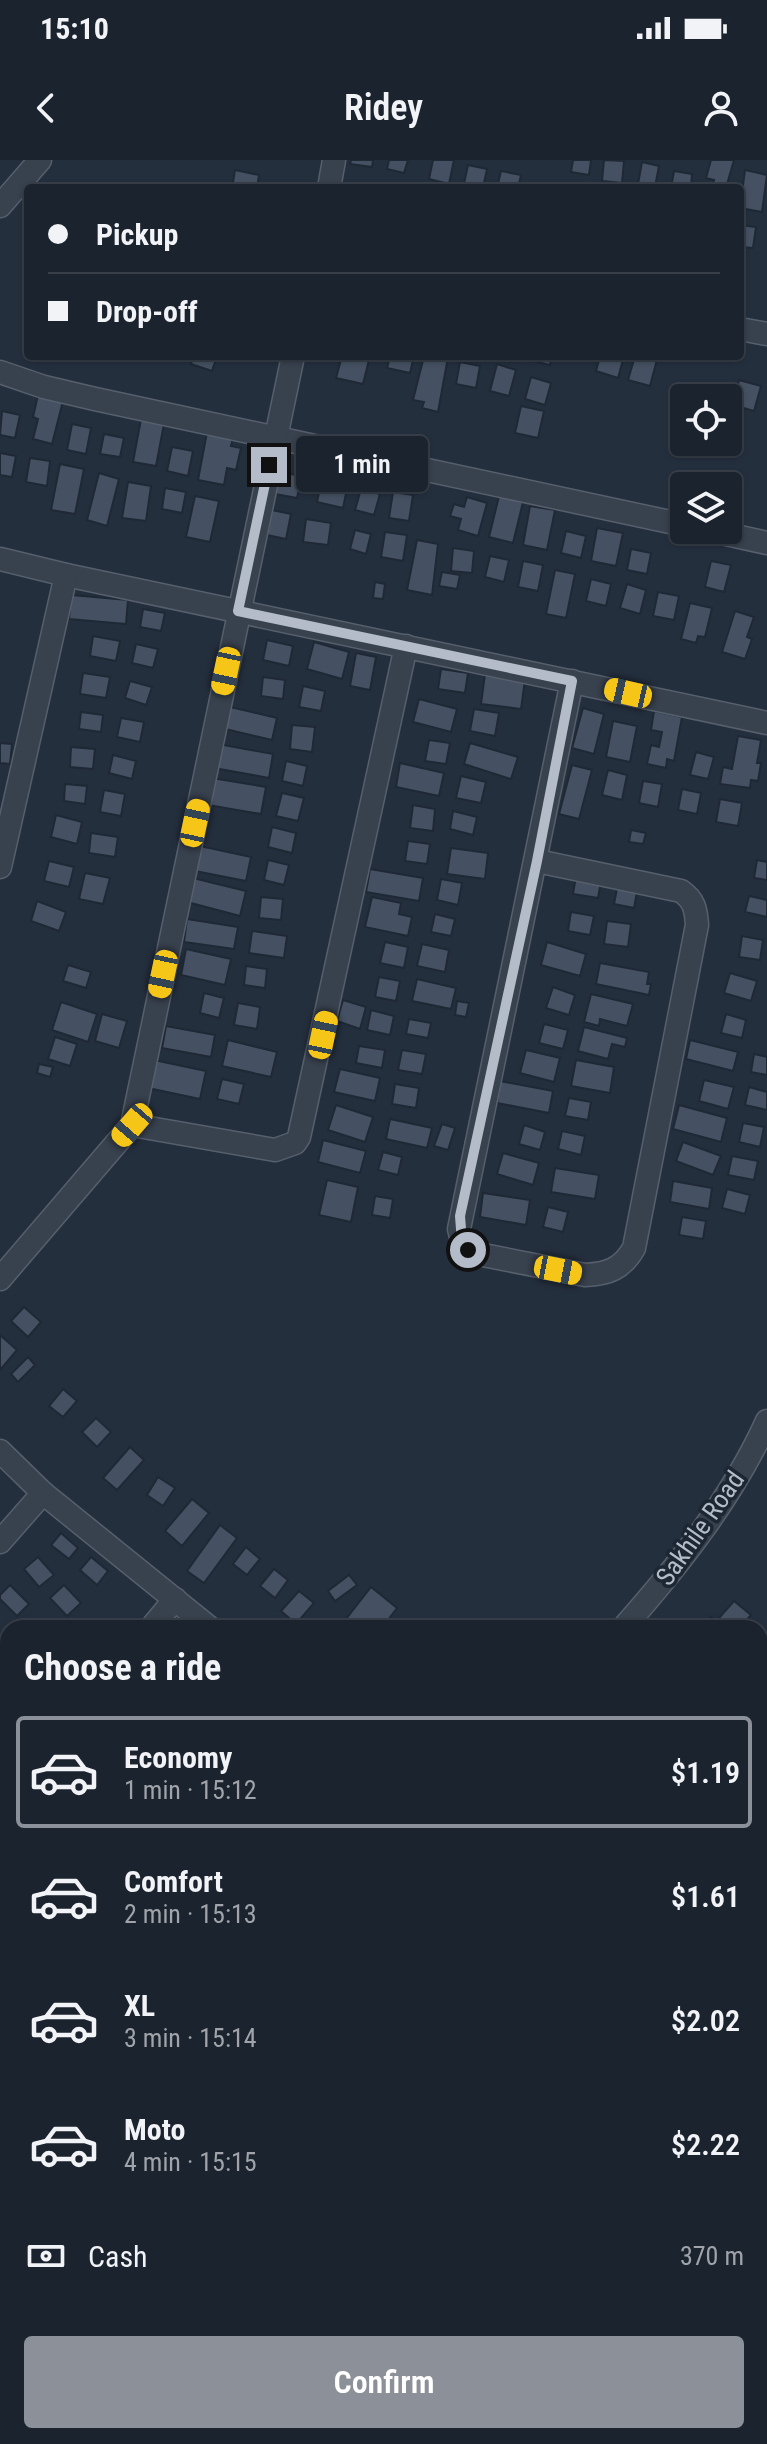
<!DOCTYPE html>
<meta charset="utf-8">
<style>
body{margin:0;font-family:"Roboto Condensed",sans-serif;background:#282f3a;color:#f1f3f6;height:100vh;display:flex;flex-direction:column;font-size:30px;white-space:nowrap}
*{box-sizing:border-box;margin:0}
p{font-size:26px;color:#a0a4aa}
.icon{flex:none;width:44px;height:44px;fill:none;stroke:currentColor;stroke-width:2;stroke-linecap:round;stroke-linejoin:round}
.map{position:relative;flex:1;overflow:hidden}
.details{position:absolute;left:0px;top:1460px;width:768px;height:824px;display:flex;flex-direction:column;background:#1b232e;border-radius:24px 24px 0 0;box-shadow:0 2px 6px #0004,0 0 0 2px #39404a}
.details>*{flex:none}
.top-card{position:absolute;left:24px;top:24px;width:720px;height:176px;border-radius:8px;box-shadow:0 2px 6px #0004,0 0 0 2px #39404a;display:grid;align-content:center;height:176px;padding:0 24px;background:#1b232e}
.controls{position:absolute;left:670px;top:224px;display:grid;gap:16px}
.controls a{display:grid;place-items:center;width:72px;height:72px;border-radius:8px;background:#1b232e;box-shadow:0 2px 6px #0004,0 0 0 2px #39404a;font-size:40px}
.end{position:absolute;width:36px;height:36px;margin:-18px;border:10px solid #b4bcc9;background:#111;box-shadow:0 0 0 4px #111}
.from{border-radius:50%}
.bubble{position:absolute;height:56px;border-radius:8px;background:#1b232e;box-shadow:0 2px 6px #0004,0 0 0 2px #39404a;font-size:26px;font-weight:600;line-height:56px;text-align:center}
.car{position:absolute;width:24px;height:48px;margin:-24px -12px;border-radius:10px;box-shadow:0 0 6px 2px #0007;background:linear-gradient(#f5c518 24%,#345 0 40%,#f5c518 0 76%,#345 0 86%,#f5c518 0)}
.top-card b{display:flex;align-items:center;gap:28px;height:76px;font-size:30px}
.top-card b+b{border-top:2px solid #39404a}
.top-card i{width:20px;height:20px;background:#f1f3f6}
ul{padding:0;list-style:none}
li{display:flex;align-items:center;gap:24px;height:112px;margin:0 16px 12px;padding:0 8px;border:4px solid transparent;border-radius:8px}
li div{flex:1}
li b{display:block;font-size:30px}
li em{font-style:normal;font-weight:600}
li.current{border-color:#8c9099}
li>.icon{width:72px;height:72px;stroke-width:1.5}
h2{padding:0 24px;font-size:36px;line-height:96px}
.pay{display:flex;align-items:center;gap:20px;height:88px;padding:0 24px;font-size:30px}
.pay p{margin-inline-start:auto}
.button{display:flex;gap:16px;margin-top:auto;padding:16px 24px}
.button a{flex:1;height:92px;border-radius:8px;background:#8c9099;color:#fff;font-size:32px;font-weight:600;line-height:92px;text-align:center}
.status{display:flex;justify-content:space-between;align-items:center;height:56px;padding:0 40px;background:#1b232e;direction:ltr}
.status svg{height:22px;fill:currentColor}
header{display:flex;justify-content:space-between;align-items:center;height:104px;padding:0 24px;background:#1b232e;font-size:36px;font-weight:600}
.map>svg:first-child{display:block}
.building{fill:#455162;stroke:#1f2835;stroke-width:2}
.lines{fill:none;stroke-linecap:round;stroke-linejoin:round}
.minor-casing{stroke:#565f6c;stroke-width:25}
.minor{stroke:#38414e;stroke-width:22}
.route{stroke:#b4bcc9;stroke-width:10}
.labels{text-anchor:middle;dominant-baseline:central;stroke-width:7;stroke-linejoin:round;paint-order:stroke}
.street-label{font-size:26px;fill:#b4bcc9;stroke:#1d2633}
</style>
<div class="status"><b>15:10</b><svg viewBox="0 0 49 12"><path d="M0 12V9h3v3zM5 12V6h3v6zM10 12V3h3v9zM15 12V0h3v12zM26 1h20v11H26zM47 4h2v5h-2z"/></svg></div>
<header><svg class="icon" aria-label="back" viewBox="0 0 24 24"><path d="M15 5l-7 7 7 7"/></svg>Ridey<svg class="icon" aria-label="person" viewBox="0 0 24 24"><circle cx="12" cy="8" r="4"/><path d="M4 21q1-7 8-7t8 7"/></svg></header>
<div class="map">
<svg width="767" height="2284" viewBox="0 0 767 2284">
<rect width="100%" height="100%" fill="#242f3e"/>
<!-- building -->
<g class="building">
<polygon points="351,0 373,0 372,7 350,4"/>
<polygon points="389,0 408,0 404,13 387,9"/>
<polygon points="433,0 454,0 449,24 429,19"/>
<polygon points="573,0 591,0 589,15 571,12"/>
<polygon points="604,0 624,1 622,23 602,21"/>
<polygon points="711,0 734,0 726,28 712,28 714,20 706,18"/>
<polygon points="642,2 659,6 655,27 638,24"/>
<polygon points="468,5 487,9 483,28 463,28"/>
<polygon points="235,10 259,15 257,28 232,28"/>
<polygon points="745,10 767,15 762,52 740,48"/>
<polygon points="501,11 521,15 518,28 497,28"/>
<polygon points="674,11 692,14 691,28 671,28"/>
<polygon points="740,65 756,67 753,88 740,87"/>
<polygon points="193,196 217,196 212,211 191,204"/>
<polygon points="342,196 370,196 363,224 336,218"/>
<polygon points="390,196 414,196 410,213 387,208"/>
<polygon points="424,196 448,197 438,252 422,248 424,242 413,240"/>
<polygon points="526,196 552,196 550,205 525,199"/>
<polygon points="600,196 624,196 618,218 596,211"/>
<polygon points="635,196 658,196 650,226 628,220"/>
<polygon points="460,202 480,206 476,228 456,224"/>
<polygon points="497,204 516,210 509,236 490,231"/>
<polygon points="531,217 551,223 545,245 525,239"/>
<polygon points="739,220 761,226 754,251 733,245"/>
<polygon points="38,235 63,241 52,284 33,279 38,259 33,257"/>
<polygon points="521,246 544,251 538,278 515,273"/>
<polygon points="2,251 20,255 15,278 0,275"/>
<polygon points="141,259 164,264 156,306 133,302"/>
<polygon points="72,264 91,268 86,294 67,290"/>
<polygon points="207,272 233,278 231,286 241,288 236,310 227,308 224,325 198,320"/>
<polygon points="104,274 124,278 120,297 100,294"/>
<polygon points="172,287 193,291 188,316 167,311"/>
<polygon points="0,293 16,296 12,317 0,315"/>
<polygon points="327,294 353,300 343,348 317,342"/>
<polygon points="30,298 50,301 47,326 26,322"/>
<polygon points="60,304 84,309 75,354 51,350"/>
<polygon points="279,312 302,316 297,338 275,334"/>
<polygon points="99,313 119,319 107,366 87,360"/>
<polygon points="128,322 151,326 146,361 122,358"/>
<polygon points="165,328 186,332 182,353 162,349"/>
<polygon points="501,328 525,334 513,383 489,377"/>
<polygon points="361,329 380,334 374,355 355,350"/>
<polygon points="393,332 413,335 409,361 389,358"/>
<polygon points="195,336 219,341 210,382 186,377"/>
<polygon points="467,337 487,343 478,376 458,370 461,359 450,356 454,344 464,347"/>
<polygon points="530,346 555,350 547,390 523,385"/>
<polygon points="272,350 291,354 286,379 267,375"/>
<polygon points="306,359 331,363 328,385 303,382"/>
<polygon points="597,368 623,373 616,406 591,401"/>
<polygon points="355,370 371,374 366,394 350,389"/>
<polygon points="566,371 586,376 581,398 561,393"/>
<polygon points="385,372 407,375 403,401 381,397"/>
<polygon points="417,380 438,384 432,435 407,430"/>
<polygon points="453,388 474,391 472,413 451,411"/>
<polygon points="631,389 651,393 647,414 627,410"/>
<polygon points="490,396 509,400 504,422 485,417"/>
<polygon points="523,401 543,405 538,431 518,427"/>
<polygon points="711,401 731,405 724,432 705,427"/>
<polygon points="555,410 575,414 566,458 546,454"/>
<polygon points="442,412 460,415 457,429 439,426"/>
<polygon points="591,419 611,424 606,446 586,441"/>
<polygon points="375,422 385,424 383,439 373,438"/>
<polygon points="627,424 646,430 640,454 620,448"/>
<polygon points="658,432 679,436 674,460 653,456"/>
<polygon points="71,435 128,440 126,464 69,459"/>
<polygon points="690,443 712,448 705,477 698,476 696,483 681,479"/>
<polygon points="143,449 165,453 161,471 140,467"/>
<polygon points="735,451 754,457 747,477 752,479 745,499 722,492"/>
<polygon points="93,476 120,481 116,501 90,496"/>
<polygon points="267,480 293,486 289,506 263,500"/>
<polygon points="314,482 349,492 342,519 307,509"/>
<polygon points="136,484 158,489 153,508 132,503"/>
<polygon points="356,493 376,497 370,530 350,526"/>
<polygon points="441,509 468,513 465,533 438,529"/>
<polygon points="83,513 110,517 106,538 80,534"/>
<polygon points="485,514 525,520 521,549 481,544"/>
<polygon points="263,517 285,520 283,539 261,536"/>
<polygon points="130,521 152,527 146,545 125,538"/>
<polygon points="303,526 325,531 321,551 299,547"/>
<polygon points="419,539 457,549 451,572 413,562"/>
<polygon points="226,546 277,558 272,580 221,568"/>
<polygon points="583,548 604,554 594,594 572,588"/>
<polygon points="474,549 499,553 495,576 470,571"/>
<polygon points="654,551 682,557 674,601 667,599 666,608 647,604 651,585 659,587 662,572 651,570"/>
<polygon points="81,552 103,555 101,572 79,569"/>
<polygon points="121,558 144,562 140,582 117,577"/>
<polygon points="613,561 637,566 630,602 606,597"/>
<polygon points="292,565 315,567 312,592 290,589"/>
<polygon points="738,576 761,580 757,603 761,603 758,621 751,620 750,628 720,624 723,607 732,609"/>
<polygon points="429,580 450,583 446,604 425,601"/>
<polygon points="0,583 12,584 10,604 0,603"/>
<polygon points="470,583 518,597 511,619 464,604"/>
<polygon points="218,584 273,594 269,618 214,608"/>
<polygon points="71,587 95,589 93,609 70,607"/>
<polygon points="696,592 714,597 708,619 690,615"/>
<polygon points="113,595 136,601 132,619 109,613"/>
<polygon points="286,601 307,606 303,626 282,621"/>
<polygon points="400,603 444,613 439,636 396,627"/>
<polygon points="572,605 592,610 579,659 559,654"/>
<polygon points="608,610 627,615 622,640 602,635"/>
<polygon points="461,616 486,622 481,643 456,638"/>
<polygon points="212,618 266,627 261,654 208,645"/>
<polygon points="643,621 662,624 658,647 639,643"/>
<polygon points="65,624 87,626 85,644 64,641"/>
<polygon points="682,629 701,633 697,654 678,650"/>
<polygon points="104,630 125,634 121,656 100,652"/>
<polygon points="282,633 304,638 298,661 276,656"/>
<polygon points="720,639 742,643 738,666 716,662"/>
<polygon points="413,645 435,649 433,671 410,668"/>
<polygon points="453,651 477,657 473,675 450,669"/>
<polygon points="56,655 82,662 77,684 51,677"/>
<polygon points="272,667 296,673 292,693 268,687"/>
<polygon points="631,670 646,673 643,684 629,682"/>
<polygon points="91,673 118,677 115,697 89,693"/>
<polygon points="408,681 430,684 427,704 405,701"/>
<polygon points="200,686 251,697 246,721 195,711"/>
<polygon points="451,688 488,693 485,719 447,714"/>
<polygon points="268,700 289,705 284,725 264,720"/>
<polygon points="757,700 767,702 767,720 754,718"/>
<polygon points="49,701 74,707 69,727 44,721"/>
<polygon points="370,709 423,718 419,741 366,732"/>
<polygon points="85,713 110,718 103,744 79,739"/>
<polygon points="576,716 601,721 598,738 573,734"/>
<polygon points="193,718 246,731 240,756 187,742"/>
<polygon points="441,719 462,723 458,745 437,740"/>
<polygon points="618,723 638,727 634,748 614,744"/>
<polygon points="749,736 767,740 767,757 745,752"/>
<polygon points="261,737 283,739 281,760 259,758"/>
<polygon points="372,737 401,743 399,754 412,757 408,776 365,767"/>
<polygon points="37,741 66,752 59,771 31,761"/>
<polygon points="571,752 594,756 590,775 568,771"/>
<polygon points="435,754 455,759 451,776 431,772"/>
<polygon points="187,759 238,767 234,789 184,782"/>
<polygon points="607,761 631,764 628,787 604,784"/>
<polygon points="252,771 287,776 284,798 249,793"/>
<polygon points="742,776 763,780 760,800 739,797"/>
<polygon points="385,782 408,787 404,808 380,803"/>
<polygon points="547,782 586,794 580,816 541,805"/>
<polygon points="422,784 449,790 445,812 417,806"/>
<polygon points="186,789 231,799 225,825 181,815"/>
<polygon points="600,803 649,812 647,824 651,824 649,835 596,824"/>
<polygon points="68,805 91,812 86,828 63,821"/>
<polygon points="246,806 267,809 265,828 244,825"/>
<polygon points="730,813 757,821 751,841 724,833"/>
<polygon points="379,817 400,821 396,841 375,837"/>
<polygon points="417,819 456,828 451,849 412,841"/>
<polygon points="553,827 575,835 569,855 546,848"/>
<polygon points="204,833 224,838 219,858 200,853"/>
<polygon points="591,834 633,844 627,866 600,859 599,866 584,862"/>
<polygon points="343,840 366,847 360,869 337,861"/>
<polygon points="457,841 469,843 466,857 455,855"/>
<polygon points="61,842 97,854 88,882 52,870"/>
<polygon points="238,843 260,847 257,869 234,865"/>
<polygon points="371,850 394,856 390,875 367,870"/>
<polygon points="102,854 127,861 119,888 95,881"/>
<polygon points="726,854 746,860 742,878 721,873"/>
<polygon points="409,859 431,863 428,878 406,874"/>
<polygon points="544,864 568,870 563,889 539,883"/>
<polygon points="166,866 215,875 211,897 162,888"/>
<polygon points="584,867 627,878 625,887 612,884 608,899 578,891"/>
<polygon points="55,877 77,884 70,906 48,899"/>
<polygon points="228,880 277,892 271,917 222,906"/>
<polygon points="690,880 738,892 733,911 686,899"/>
<polygon points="359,886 385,890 382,908 356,903"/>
<polygon points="402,890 426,894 422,914 398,910"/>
<polygon points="526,890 560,898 554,922 520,913"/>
<polygon points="754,894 767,897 767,915 751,912"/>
<polygon points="154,900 206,911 200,939 148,928"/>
<polygon points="576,900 614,907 610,933 571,926"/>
<polygon points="39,904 53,907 50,917 37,913"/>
<polygon points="340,909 380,918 375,941 334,932"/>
<polygon points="222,919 244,924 239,944 217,939"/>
<polygon points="704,920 734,927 728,949 699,941"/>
<polygon points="500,921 553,931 549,953 497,943"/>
<polygon points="395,924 419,928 416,948 392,944"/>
<polygon points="749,927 767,932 767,950 745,945"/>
<polygon points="569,938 591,942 588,960 565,956"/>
<polygon points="336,945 373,957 365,982 328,970"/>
<polygon points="679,945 727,958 721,982 673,969"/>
<polygon points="390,959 432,968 427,988 386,979"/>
<polygon points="743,963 764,967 760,987 739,982"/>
<polygon points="442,964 455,968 448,990 434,986"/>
<polygon points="524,965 545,972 540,990 519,984"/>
<polygon points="562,971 585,976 581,995 558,989"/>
<polygon points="323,980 366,991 360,1013 318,1002"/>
<polygon points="683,982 721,996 713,1015 676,1001"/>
<polygon points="383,992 402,997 398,1015 378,1010"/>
<polygon points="503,993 539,1003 533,1025 497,1014"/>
<polygon points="732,996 758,1001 754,1020 728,1015"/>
<polygon points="555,1008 599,1015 595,1039 551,1032"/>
<polygon points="327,1020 358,1027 351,1062 319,1055"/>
<polygon points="673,1021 712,1028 709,1049 670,1042"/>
<polygon points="727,1029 750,1035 745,1054 722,1048"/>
<polygon points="483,1033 530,1040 526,1065 480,1057"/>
<polygon points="375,1036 393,1039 390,1058 372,1055"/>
<polygon points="548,1047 568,1052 563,1072 543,1067"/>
<polygon points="682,1057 706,1061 703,1079 679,1075"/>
<polygon points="24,1147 41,1162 28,1177 11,1161"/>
<polygon points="0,1175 17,1190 0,1210"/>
<polygon points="28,1197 35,1205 18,1222 11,1214"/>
<polygon points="63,1229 77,1241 63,1257 49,1246"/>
<polygon points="96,1258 111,1272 97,1287 82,1272"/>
<polygon points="130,1287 144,1300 117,1330 103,1318"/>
<polygon points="158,1317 175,1328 163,1346 147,1335"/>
<polygon points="192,1339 209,1353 182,1386 165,1371"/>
<polygon points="220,1365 237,1378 204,1423 187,1411"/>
<polygon points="61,1373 78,1388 69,1399 51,1385"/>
<polygon points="246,1387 260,1399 247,1415 233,1404"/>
<polygon points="38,1397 54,1415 39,1427 24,1409"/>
<polygon points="91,1397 108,1411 97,1425 80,1410"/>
<polygon points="274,1409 288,1420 275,1438 260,1426"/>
<polygon points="349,1415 357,1425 335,1441 328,1431"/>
<polygon points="10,1425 29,1444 17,1456 0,1439 0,1435"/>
<polygon points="64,1425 81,1443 67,1456 50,1438"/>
<polygon points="371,1427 397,1448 382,1468 339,1468"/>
<polygon points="299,1431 314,1443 296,1464 281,1451"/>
<polygon points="734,1441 751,1455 740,1468 731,1468 719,1458"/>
<polygon points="711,1457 723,1468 702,1468"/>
<polygon points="764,1587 767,1590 766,1615 760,1610 760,1593"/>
<polygon points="767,1642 767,1668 760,1662 760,1650"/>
<polygon points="0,1707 8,1713 8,1728 3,1735 0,1732"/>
<polygon points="5,1757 8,1760 8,1782 0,1774 0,1762"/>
<polygon points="2,2027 8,2032 8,2053 0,2047"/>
<polygon points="764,2137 767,2140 767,2183 760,2177 760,2141"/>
<polygon points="760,2234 767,2240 767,2258 764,2262 760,2259"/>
<polygon points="46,2276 66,2276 69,2279 65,2284 54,2284"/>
<polygon points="673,2276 700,2276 695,2284 684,2284"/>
<polygon points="723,2276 760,2276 767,2284 732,2284"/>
</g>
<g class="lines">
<!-- minor casing -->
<g class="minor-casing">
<g id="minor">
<polyline points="329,28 334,0"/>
<polyline points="0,46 40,0"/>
<polyline points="740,169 767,174"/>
<polyline points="0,212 44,227 95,239 684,365"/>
<polyline points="708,370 767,383"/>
<polyline points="0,399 66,415 767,563"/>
<path d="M537,701L681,731C694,740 696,749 697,765L634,1088C622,1109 608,1114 585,1115L478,1094C465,1088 462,1083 459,1069L572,521"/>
<polyline points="0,707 66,415"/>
<polyline points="132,965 275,990 295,983 299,977 406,486"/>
<polyline points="0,1119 132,965 293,196"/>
<polyline points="0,1291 43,1333 210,1468"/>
<polyline points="0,1382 43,1333"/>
<polyline points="151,1468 175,1439"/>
<path d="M623,1468C679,1405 732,1338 767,1261"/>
<polyline points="0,1644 8,1635"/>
<polyline points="760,1757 767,1763"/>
<polyline points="760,1842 767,1833"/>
<polyline points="0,1922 8,1913"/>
<polyline points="760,1997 767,2003"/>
<polyline points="760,2110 767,2102"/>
<polyline points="0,2193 8,2184"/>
<polyline points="165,2284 172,2276"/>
<polyline points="391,2284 398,2276"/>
<polyline points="615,2284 622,2276"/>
</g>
</g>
<!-- minor -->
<use href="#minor" class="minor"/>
</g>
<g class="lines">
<!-- route -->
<polyline class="route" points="269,305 238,451 572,521 537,701 460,1056 462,1082 468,1090"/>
</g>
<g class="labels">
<!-- street labels -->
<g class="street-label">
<text transform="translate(700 1368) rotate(-55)">Sakhile Road</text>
</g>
</g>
</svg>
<div class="controls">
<a><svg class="icon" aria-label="locate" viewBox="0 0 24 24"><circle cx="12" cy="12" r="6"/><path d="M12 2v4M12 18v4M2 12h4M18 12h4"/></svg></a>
<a><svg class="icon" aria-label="layers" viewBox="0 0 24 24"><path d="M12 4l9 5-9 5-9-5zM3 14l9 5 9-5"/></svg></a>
</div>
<i class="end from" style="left:468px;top:1090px"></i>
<i class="end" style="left:269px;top:305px"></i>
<div class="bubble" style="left:296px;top:276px;width:132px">1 min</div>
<i class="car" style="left:226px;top:511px;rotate:192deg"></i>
<i class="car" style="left:628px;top:533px;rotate:283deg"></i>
<i class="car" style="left:195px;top:663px;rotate:12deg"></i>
<i class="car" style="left:163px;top:814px;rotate:192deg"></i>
<i class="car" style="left:323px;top:875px;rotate:12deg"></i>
<i class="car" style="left:132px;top:965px;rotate:221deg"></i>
<i class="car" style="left:558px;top:1110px;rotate:101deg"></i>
<div class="top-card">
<b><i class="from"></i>Pickup</b>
<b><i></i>Drop-off</b>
</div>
<section class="details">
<h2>Choose a ride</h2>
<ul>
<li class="current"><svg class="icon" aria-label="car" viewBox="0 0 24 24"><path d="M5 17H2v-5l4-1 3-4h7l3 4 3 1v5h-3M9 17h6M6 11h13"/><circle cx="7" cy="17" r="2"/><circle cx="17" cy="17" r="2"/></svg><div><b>Economy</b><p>1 min · 15:12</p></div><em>$1.19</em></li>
<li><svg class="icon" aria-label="car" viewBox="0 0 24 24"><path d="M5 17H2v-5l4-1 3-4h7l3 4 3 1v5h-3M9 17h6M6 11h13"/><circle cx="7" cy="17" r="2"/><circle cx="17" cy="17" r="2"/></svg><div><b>Comfort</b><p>2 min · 15:13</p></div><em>$1.61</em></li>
<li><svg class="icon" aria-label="car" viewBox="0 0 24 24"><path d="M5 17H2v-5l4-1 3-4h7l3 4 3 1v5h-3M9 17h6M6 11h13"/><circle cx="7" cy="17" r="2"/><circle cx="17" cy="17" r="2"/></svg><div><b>XL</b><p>3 min · 15:14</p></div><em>$2.02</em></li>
<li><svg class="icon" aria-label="car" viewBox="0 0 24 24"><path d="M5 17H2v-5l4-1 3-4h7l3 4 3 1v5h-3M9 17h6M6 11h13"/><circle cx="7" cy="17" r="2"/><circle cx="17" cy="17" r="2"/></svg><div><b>Moto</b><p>4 min · 15:15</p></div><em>$2.22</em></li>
</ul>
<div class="pay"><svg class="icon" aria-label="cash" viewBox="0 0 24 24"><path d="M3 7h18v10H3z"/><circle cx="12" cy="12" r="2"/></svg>Cash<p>370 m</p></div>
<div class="button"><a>Confirm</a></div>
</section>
</div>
